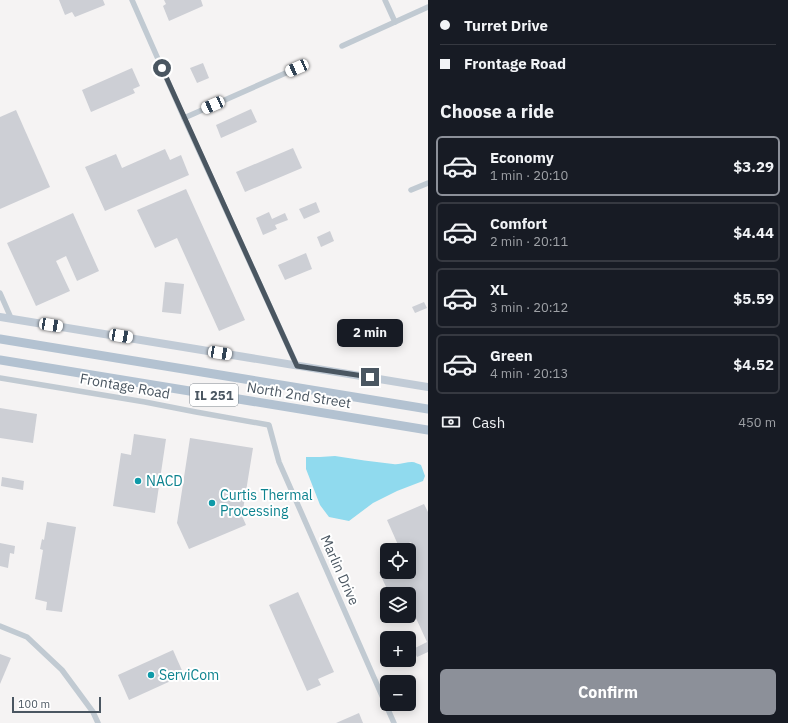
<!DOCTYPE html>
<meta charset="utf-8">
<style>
body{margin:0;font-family:"IBM Plex Sans",sans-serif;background:#20242c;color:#f1f3f6;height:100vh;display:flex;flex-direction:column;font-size:15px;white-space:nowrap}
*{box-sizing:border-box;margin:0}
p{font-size:13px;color:#9ea1a6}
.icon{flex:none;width:22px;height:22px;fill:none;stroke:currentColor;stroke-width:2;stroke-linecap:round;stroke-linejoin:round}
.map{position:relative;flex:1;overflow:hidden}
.drawer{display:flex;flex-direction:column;background:#171b24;width:360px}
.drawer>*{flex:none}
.hud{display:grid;align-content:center;height:88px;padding:0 12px;background:#171b24}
.controls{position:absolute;left:380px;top:543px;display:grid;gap:8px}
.controls a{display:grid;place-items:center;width:36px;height:36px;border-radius:6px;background:#171b24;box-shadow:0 2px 10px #0003;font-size:20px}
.scale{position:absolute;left:12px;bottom:10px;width:89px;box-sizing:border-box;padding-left:4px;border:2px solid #4a5661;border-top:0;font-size:11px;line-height:14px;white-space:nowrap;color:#4a5661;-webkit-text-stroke:3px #fff;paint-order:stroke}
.end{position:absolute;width:18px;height:18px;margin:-9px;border:5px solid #4a5661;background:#fff;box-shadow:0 0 0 2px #fff}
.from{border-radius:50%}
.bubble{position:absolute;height:28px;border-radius:6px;background:#171b24;box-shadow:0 2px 10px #0003;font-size:13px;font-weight:800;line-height:28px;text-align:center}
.car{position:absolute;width:12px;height:24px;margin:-12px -6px;border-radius:5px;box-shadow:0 0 3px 1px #0007;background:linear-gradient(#fff 24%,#345 0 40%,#fff 0 76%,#345 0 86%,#fff 0)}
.hud b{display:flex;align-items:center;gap:14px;height:38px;font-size:15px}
.hud b+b{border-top:1px solid #363941}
.hud i{width:10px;height:10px;background:#f1f3f6}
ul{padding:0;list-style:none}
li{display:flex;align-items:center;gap:12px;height:60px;margin:0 8px 6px;padding:0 4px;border:2px solid #363941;border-radius:6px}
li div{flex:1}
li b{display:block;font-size:15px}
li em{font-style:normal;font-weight:800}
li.on{border-color:#8c9099}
li>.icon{width:36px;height:36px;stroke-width:1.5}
h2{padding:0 12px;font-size:18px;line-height:48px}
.pay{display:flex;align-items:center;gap:10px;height:44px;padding:0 12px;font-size:15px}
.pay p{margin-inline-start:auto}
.primary-button{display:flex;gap:8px;margin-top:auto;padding:8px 12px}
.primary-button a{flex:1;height:46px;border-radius:6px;background:#8c9099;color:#fff;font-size:16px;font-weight:800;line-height:46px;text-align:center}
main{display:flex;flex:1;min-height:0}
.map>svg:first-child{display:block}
.water{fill:#90daee}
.building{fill:#cdcfd5}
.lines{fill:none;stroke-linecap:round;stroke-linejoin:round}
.street{stroke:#c1cad2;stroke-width:5.5}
.secondary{stroke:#c1cbd6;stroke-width:8}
.primary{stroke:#b3c2d1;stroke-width:9}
.route{stroke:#4a5661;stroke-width:5}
.culture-dot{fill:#0f9aa8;stroke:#fff;stroke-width:1.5}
.labels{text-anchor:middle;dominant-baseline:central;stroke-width:4;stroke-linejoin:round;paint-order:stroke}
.shield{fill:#fff;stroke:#808990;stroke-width:1}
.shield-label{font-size:13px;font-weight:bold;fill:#4a5661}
.street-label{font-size:14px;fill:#4a5661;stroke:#fff}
.culture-label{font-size:14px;fill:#0d838f;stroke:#fff;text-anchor:start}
</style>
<main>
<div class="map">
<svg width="428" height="723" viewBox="0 0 428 723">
<rect width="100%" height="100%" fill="#f5f3f3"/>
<!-- water -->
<path class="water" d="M335,456C355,459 374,462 393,464C400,465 406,462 412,462C415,462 418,464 421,465L425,476L423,481L397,491L373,503L349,521L329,517L320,505L306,469V457H320Z"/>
<!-- building -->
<g class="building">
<polygon points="59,0 103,0 105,5 75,17 72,12 65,15"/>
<polygon points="164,0 201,0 203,6 169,21 163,6 166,4"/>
<polygon points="203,63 209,78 197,83 190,68"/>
<polygon points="132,68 140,86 133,89 135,93 91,112 82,90"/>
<polygon points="251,109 257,122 221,138 216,125"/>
<polygon points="16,110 50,187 0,209 0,117"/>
<polygon points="293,148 302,168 245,192 236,172"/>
<polygon points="165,149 170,160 181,155 189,175 105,211 85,167 116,154 122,168"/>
<polygon points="186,189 245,320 219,331 177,238 155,248 137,210"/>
<polygon points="316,202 320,212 304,219 299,209"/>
<polygon points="269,212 272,219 285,213 288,220 275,225 277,229 263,235 256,218"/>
<polygon points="73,213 99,271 77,281 66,256 56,261 70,291 36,306 7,243"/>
<polygon points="330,231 334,241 321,247 317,237"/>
<polygon points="306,253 312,269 285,280 278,265"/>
<polygon points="165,282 184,284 181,314 162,312"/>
<polygon points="424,302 427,308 415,313 412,307"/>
<polygon points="0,408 37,414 33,443 0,438"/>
<polygon points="134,434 166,439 155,513 113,506 121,453 131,455"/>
<polygon points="190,438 253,448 242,516 246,525 189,549 177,523"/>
<polygon points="2,477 24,481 23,490 1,486"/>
<polygon points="424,504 428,512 428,652 417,657 413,649 427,642 409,603 409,594 405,594 402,587 389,593 379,572 387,569 387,572 409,572 409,553 415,550 411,542 399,547 387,520"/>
<polygon points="47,522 76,527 62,612 46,610 47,602 35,599 43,550 40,549 42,539 44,540"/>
<polygon points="0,543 15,546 14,554 10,553 8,568 0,566"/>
<polygon points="298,592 334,672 318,679 321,685 307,691 269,605"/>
<polygon points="173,650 184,675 129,700 118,675"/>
<polygon points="0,654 11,658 0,684"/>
<polygon points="359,713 363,723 336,723"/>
</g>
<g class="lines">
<!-- street -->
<g class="street">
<polyline points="132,0 184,118 297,366"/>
<polyline points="385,0 395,22"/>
<polyline points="342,46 428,7"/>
<polyline points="184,118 297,68"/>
<polyline points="411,190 428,183"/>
<polyline points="0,293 11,318"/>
<polyline points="0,378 145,402 196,412 269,425 279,462 394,723"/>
<polyline points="0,626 27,637 62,670 93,712 98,723"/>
</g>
<!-- secondary -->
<polyline class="secondary" points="0,317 428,387"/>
<!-- primary -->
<g class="primary">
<polyline points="0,339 428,409"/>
<polyline points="0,360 428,430"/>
</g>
</g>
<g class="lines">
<!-- route -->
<polyline class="route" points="162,68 297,366 370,377"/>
</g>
<!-- markers -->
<g class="culture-dot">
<circle cx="138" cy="481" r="4"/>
<circle cx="212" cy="503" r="4"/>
<circle cx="151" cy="675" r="4"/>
</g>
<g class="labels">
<!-- shield labels -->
<rect class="shield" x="190" y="384" width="48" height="22" rx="3"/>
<g class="shield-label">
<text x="214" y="395">IL 251</text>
</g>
<!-- street labels -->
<g class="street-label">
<text transform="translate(125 386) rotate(10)">Frontage Road</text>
<text transform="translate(299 395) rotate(9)">North 2nd Street</text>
<text transform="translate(340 570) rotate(66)">Marlin Drive</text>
</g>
<!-- culture labels -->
<g class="culture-label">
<text x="146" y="481">NACD</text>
<text x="220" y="495">Curtis Thermal<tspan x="220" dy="16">Processing</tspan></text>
<text x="159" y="675">ServiCom</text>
</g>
</g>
</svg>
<div class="controls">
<a><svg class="icon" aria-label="locate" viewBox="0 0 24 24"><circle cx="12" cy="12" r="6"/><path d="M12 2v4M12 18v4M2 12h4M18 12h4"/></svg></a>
<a><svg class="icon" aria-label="layers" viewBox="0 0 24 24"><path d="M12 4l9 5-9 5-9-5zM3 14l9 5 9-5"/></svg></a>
<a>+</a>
<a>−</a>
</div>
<div class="scale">100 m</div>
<i class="end from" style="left:162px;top:68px"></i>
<i class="end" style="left:370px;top:377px"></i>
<div class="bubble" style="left:337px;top:319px;width:66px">2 min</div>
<i class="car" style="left:297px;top:68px;rotate:246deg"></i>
<i class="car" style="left:213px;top:105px;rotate:246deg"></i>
<i class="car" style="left:51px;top:325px;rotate:99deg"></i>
<i class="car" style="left:121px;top:336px;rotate:100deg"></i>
<i class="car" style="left:220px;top:353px;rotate:99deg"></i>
</div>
<section class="drawer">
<div class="hud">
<b><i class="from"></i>Turret Drive</b>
<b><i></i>Frontage Road</b>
</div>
<h2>Choose a ride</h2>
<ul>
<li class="on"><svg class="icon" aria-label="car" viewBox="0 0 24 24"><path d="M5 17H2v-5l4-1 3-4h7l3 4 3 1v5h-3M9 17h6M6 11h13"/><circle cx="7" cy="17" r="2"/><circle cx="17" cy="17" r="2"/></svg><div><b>Economy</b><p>1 min · 20:10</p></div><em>$3.29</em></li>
<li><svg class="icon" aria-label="car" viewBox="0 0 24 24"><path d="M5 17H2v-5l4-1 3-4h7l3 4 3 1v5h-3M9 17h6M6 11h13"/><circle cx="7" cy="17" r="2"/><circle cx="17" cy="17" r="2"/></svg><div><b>Comfort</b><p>2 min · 20:11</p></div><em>$4.44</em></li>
<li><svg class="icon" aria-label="car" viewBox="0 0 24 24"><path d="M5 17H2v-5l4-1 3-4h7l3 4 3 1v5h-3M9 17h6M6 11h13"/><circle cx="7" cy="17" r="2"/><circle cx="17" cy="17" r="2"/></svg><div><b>XL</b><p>3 min · 20:12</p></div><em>$5.59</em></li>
<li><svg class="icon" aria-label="car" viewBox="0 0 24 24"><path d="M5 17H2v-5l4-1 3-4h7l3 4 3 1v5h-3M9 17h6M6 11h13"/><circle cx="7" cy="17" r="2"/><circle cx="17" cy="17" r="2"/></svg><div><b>Green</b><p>4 min · 20:13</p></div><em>$4.52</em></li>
</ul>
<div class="pay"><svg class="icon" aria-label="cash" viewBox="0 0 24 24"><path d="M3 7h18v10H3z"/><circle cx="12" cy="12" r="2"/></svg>Cash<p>450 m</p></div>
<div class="primary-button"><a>Confirm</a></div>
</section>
</main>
